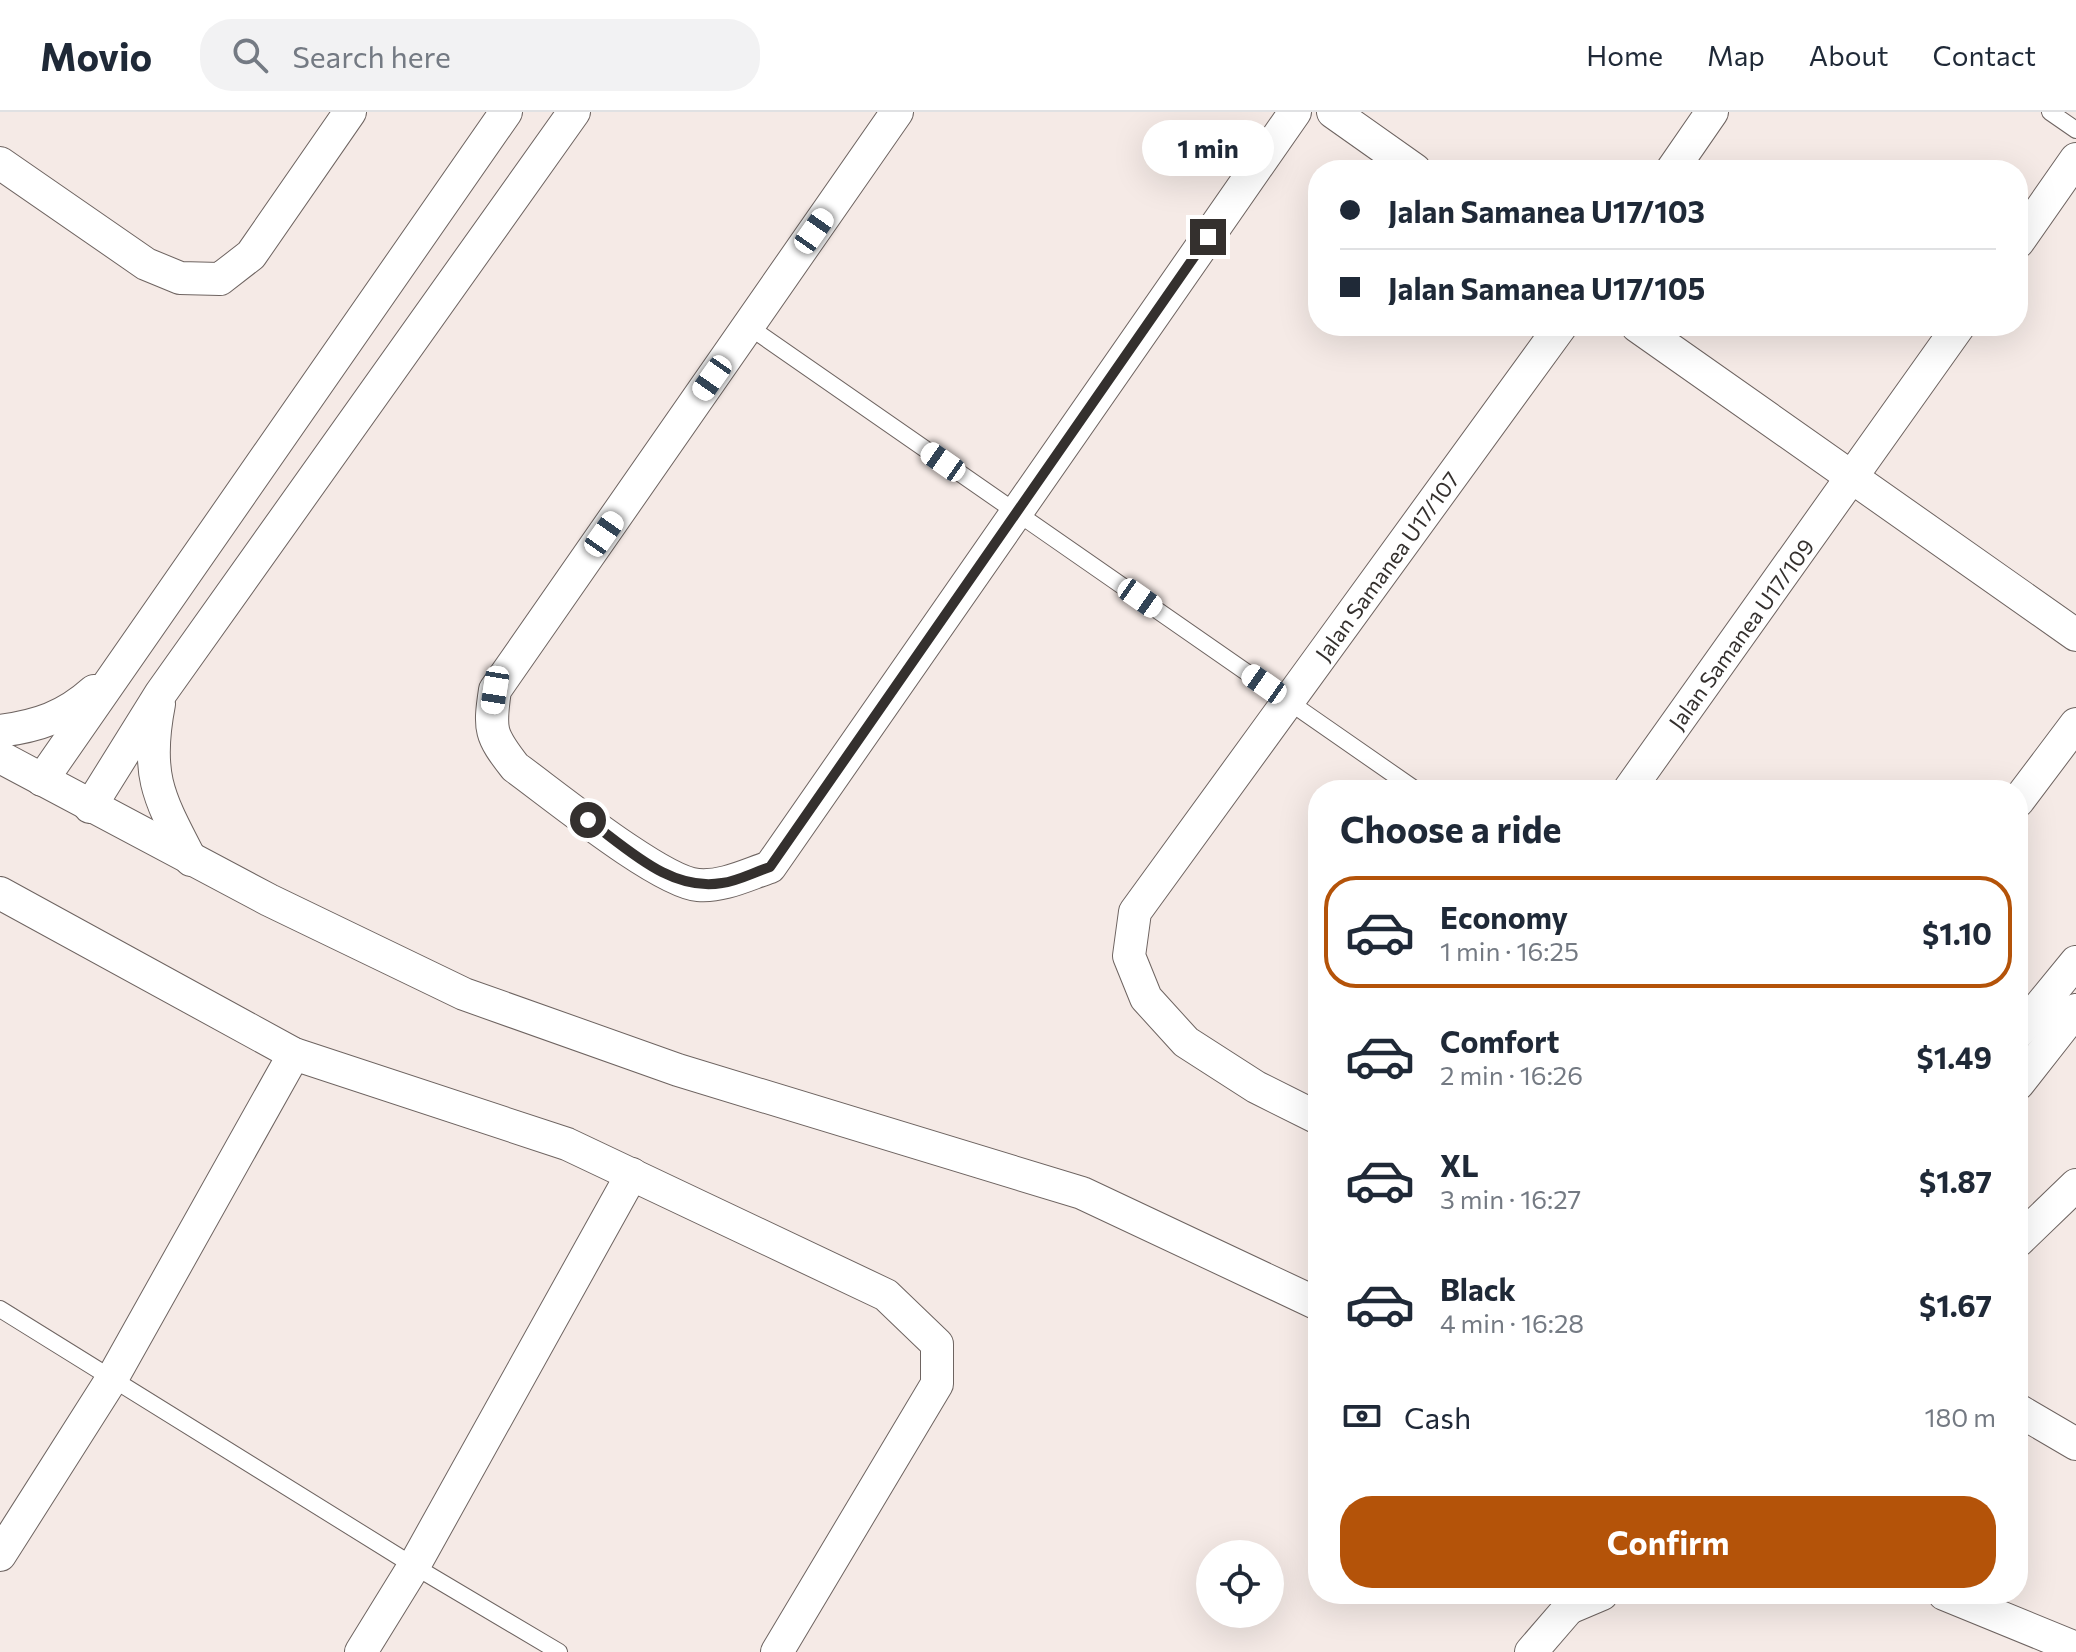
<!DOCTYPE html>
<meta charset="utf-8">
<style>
body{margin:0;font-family:Commissioner,sans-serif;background:#f2f2f3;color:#1f2937;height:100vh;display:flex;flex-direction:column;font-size:30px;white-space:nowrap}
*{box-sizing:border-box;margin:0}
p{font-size:26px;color:#747a83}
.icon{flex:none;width:44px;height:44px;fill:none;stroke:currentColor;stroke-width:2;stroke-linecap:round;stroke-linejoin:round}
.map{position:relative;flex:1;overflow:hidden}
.drawer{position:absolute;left:1308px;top:668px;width:720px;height:824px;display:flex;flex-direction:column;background:#fff;border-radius:32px;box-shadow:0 8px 32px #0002}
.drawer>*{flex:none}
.hud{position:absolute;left:1308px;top:48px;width:720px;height:176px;border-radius:32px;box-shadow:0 8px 32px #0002;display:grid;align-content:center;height:176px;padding:0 32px;background:#fff}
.fabs{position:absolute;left:1196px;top:1428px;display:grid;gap:16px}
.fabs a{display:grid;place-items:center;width:88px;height:88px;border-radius:50%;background:#fff;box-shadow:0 8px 32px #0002;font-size:40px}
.end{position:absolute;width:36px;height:36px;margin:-18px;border:10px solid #34302e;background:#fff;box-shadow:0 0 0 4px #fff}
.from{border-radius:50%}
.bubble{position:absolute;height:56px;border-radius:28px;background:#fff;box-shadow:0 8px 32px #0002;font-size:26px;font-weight:700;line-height:56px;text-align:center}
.car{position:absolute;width:24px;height:48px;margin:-24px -12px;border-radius:10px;box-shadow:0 0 6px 2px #0007;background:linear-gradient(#fff 24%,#345 0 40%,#fff 0 76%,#345 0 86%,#fff 0)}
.hud b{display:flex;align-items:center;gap:28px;height:76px;font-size:30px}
.hud b+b{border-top:2px solid #e0e1e3}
.hud i{width:20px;height:20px;background:#1f2937}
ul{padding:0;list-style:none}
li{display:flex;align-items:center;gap:24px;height:112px;margin:0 16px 12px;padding:0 16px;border:4px solid transparent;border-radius:32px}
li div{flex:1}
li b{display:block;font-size:30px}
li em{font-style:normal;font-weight:700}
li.on{border-color:#b45309}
li>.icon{width:72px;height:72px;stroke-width:1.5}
h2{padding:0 32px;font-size:36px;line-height:96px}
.pay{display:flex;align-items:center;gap:20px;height:88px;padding:0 32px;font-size:30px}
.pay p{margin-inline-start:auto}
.action{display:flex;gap:16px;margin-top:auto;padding:16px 32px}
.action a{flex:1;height:92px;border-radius:32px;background:#b45309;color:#fff;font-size:32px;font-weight:700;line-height:92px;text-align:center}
header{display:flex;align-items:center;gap:48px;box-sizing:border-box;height:112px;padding:0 40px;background:#fff;border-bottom:2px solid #e0e1e3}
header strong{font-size:38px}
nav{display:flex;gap:44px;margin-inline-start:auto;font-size:28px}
.search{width:560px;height:72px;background:#f2f2f3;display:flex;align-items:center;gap:20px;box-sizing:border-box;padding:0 28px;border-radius:32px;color:#747a83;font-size:30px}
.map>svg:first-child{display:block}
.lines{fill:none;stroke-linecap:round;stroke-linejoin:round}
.lane-casing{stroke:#6e6461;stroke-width:18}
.street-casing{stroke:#6e6461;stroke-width:34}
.lane{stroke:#fff;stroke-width:16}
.street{stroke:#fff;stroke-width:32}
.route{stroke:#34302e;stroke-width:10}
.labels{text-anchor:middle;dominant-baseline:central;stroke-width:6;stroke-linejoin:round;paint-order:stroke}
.street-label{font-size:22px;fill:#34302e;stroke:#fff}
</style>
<header>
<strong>Movio</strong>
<div class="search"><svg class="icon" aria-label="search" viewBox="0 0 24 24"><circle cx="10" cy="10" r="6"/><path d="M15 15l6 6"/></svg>Search here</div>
<nav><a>Home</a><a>Map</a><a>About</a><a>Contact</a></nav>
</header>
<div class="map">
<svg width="2076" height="1540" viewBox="0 0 2076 1540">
<rect width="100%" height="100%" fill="#f5eae6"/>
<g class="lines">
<!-- lane casing -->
<g class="lane-casing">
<g id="lane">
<polyline points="2050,0 2076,18"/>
<polyline points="748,214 1416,678"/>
<polyline points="0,1197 414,1454 559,1540"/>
</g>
</g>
<!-- street casing -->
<g class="street-casing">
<g id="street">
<path d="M897,0L495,578C489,618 490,623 515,655C551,681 660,770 698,773C723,775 746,763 770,755L1295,0"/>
<polyline points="1333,0 1415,58"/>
<polyline points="0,51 146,152 180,166 220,167 251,143 350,0"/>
<polyline points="1672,58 1712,0"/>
<polyline points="2018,130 2076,47"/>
<polyline points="1637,214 2076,523"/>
<path d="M159,592C145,664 159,686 191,748"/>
<path d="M0,619C38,614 65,605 94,579"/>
<polyline points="0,645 269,788 464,882 678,958 1082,1081 1318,1192"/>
<polyline points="42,668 506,0"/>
<polyline points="1629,678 1959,214"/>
<polyline points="2018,689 2076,612"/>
<polyline points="90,695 161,581 574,0"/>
<polyline points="0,781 294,942 567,1032 886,1183 937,1232 937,1272 777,1540"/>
<polyline points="2018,921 2076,850"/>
<polyline points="2018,972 2076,898"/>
<polyline points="1318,1006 1256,975 1186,930 1146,886 1129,844 1135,800 1561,214"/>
<polyline points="2018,1129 2076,1073"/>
<polyline points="2018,1298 2076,1332"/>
<polyline points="0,1443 113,1265 294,942"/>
<polyline points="1572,1482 1569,1496 1602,1482"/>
<polyline points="1944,1482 2076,1536"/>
<polyline points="361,1540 414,1454 632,1062"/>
<polyline points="1531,1540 1569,1496"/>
</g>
</g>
<!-- lane -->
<use href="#lane" class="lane"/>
<!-- street -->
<use href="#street" class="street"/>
</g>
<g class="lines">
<!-- route -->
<path class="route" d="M588,708C627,736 670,780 722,771C738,769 754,760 770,755L1208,125"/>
</g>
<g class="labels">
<!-- street labels -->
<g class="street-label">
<text transform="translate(1387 454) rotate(-54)">Jalan Samanea U17/107</text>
<text transform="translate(1741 522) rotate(-54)">Jalan Samanea U17/109</text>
</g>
</g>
</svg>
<div class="fabs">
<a><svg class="icon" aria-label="locate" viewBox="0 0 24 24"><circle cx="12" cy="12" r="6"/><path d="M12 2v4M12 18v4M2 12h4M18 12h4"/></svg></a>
</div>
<i class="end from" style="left:588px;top:708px"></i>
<i class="end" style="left:1208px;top:125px"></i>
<div class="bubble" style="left:1142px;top:8px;width:132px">1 min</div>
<i class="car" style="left:814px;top:119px;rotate:35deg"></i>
<i class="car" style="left:712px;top:266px;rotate:215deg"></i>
<i class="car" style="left:943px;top:350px;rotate:305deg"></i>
<i class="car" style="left:604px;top:422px;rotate:35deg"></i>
<i class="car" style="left:1140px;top:486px;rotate:125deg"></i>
<i class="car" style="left:1264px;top:572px;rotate:305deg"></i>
<i class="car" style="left:495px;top:578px;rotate:189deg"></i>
<div class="hud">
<b><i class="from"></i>Jalan Samanea U17/103</b>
<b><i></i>Jalan Samanea U17/105</b>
</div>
<section class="drawer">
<h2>Choose a ride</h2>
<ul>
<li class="on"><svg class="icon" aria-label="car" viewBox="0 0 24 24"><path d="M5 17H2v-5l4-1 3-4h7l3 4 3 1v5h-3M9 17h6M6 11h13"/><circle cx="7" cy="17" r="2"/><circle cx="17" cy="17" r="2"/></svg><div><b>Economy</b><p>1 min · 16:25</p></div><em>$1.10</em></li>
<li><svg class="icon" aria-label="car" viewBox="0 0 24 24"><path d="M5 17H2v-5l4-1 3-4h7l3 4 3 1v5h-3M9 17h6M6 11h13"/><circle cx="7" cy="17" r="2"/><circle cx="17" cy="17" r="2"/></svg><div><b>Comfort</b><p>2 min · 16:26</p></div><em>$1.49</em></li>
<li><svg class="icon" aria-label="car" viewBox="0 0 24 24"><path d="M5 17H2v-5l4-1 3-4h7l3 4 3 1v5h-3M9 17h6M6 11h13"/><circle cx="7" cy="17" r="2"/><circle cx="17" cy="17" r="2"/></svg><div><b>XL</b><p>3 min · 16:27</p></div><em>$1.87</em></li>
<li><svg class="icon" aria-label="car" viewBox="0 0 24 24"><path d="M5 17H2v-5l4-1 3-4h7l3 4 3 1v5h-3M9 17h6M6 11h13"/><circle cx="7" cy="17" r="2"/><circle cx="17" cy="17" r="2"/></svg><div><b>Black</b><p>4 min · 16:28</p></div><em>$1.67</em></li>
</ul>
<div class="pay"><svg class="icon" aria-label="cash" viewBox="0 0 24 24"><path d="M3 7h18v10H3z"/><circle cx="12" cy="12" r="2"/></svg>Cash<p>180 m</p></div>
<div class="action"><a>Confirm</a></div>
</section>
</div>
